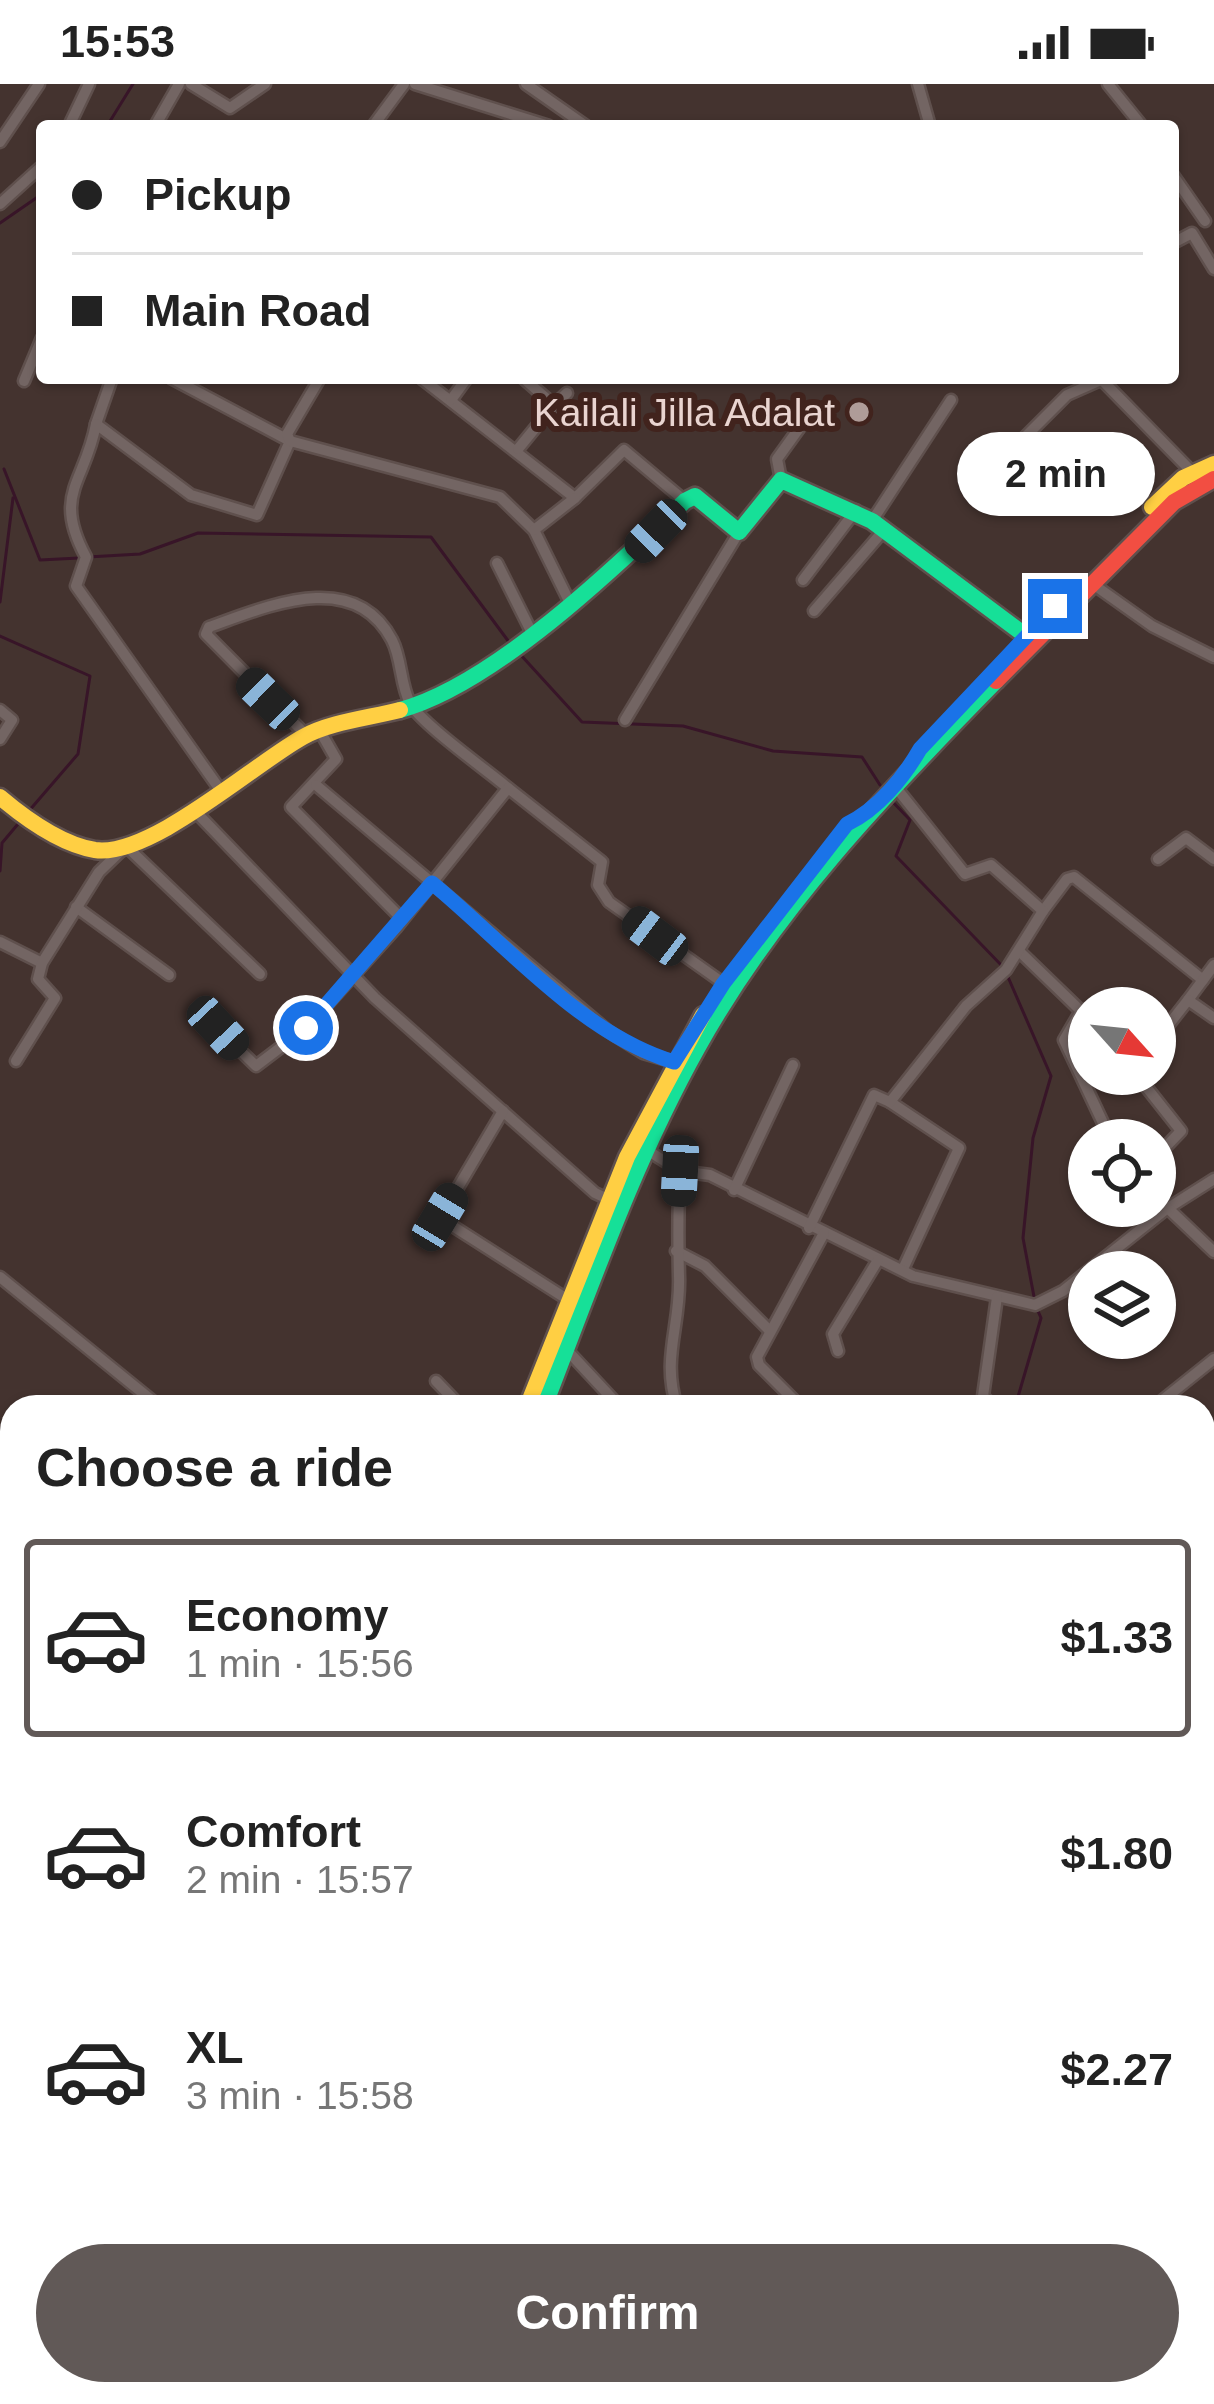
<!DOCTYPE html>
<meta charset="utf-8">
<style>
body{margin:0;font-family:Arial,sans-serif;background:#f6f6f6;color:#222;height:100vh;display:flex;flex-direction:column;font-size:45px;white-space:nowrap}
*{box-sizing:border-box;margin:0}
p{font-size:39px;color:#767676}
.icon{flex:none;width:66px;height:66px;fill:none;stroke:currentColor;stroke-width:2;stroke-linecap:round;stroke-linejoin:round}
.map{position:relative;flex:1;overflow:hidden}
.panel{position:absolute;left:0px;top:1311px;width:1215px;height:1011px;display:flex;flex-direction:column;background:#fff;border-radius:36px 36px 0 0;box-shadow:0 3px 9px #0004}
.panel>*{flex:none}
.hud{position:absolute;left:36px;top:36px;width:1143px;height:264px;border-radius:12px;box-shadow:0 3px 9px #0004;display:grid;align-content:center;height:264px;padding:0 36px;background:#fff}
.needle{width:78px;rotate:117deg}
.buttons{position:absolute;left:1068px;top:903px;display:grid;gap:24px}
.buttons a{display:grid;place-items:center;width:108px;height:108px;border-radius:50%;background:#fff;box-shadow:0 3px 9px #0004;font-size:60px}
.end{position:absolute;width:54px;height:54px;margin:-27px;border:15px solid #1a73e8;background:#fff;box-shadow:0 0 0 6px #fff}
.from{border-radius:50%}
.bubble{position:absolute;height:84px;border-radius:42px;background:#fff;box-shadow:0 3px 9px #0004;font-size:39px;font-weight:700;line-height:84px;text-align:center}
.car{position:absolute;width:36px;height:72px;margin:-36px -18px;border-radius:15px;box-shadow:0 0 9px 3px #0007;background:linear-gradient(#222 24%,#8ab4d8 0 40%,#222 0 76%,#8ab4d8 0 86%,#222 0)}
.hud b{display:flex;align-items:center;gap:42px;height:114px;font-size:45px}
.hud b+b{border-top:3px solid #e0e0e0}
.hud i{width:30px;height:30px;background:#222}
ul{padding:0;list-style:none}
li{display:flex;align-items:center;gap:36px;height:198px;margin:0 24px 18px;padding:0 12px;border:6px solid transparent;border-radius:12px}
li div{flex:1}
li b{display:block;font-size:45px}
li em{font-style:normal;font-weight:700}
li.selected{border-color:#615957}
li>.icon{width:108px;height:108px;stroke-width:1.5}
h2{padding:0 36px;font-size:54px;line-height:144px}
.primary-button{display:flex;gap:24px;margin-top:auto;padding:24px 36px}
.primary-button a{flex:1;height:138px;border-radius:72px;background:#615957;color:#fff;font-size:48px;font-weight:700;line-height:138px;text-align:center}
.status{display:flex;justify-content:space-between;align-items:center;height:84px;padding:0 60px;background:#fff;direction:ltr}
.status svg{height:33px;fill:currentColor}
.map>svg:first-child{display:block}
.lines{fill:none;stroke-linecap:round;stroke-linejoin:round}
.stream{stroke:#381528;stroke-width:3}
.street-casing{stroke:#5f504d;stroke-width:15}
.fast-casing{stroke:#5f504d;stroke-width:21}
.slow-casing{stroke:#5f504d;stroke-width:21}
.jam-casing{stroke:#5f504d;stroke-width:21}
.street{stroke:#736563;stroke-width:10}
.fast{stroke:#16e098;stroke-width:16}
.slow{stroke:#ffcf43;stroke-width:16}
.jam{stroke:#f24e42;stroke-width:16}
.route{stroke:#1a73e8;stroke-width:15}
.poi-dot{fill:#af9c98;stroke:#41231d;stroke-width:4.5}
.labels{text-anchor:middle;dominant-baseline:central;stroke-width:12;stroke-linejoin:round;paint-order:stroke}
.poi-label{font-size:39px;fill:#e9d4d0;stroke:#41231d;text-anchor:end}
</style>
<div class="status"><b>15:53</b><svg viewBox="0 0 49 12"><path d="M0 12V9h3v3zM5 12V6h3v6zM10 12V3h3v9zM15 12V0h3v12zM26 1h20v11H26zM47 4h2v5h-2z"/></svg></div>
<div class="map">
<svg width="1214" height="2320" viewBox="0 0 1214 2320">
<rect width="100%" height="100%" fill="#44332f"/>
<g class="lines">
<!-- stream -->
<g class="stream">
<polyline points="107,42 133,0"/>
<polyline points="0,139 42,110"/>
<polyline points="4,385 40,476 79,474"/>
<polyline points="88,473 140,470 198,449 431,453 509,558"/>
<polyline points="0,518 13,414"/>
<polyline points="0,552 90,592 78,670 28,728"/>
<polyline points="519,569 582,638 683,642 773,667 862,673 880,701"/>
<polyline points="889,714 910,736 896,772 1004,884"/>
<polyline points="0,787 2,759 18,740"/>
<polyline points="1008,893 1051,992 1033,1054 1023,1154 1035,1218"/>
<polyline points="1015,1323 1041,1234 1038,1227"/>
<polyline points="1203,1403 1214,1406"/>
<polyline points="0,1457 12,1469"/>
<polyline points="803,2320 805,2310"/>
</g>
<!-- street casing -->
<g class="street-casing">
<g id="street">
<polyline points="191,0 230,24 265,0"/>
<polyline points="415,0 549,42"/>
<polyline points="526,0 586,42"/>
<polyline points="918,0 930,42"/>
<polyline points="1108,0 1142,42"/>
<polyline points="69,42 89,0"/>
<polyline points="155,42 179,0"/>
<polyline points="373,42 404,0"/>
<polyline points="0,58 39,0"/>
<polyline points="1173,91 1205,137"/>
<polyline points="0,120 42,82"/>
<polyline points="1173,159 1192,149 1214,185"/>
<polyline points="112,294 96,340 191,411 257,431 290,357 171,294"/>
<polyline points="320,294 287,350 290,357 500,413 534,446 570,519"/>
<polyline points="421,294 575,414 624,366 685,417"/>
<polyline points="1100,294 1193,389"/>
<polyline points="24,297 42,254"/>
<polyline points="451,316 467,294"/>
<polyline points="554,321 567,309"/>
<path d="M96,340C85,399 52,410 86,473L76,502L221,707"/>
<polyline points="518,365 554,321 523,294"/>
<polyline points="996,382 1067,311 1101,296"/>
<polyline points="781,396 777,375 813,325"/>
<polyline points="872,437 951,316"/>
<polyline points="534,446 575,414"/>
<polyline points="497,479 531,547"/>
<polyline points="803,496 856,426"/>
<polyline points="1090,498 1152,542 1214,573"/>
<polyline points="814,527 884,446"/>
<polyline points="0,626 12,636 0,655"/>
<polyline points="625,636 739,448"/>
<polyline points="320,647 336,675 291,723 402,835"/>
<path d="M306,651L206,550L209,543C266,523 354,483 392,556C402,575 400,600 410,619C419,638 488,687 508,704"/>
<polyline points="316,701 608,947 643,969 674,978"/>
<polyline points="195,727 375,914 595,1109 612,1117"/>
<polyline points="1158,775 1186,754 1214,775"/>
<polyline points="76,823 169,891"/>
<polyline points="1043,827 1067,795 1074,793 1203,896"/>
<polyline points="0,858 42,879"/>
<polyline points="1019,867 1081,927 1064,956 1111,1056"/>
<polyline points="1188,916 1214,881"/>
<polyline points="217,944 256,982 306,944 396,844 508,704 602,778 598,801 609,818 733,906"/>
<polyline points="1155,958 1188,916 1214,934"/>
<polyline points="16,977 55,914 38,895 42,879 99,788 126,762 260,890"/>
<polyline points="1136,990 1181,1047 1155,1074"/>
<polyline points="890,1018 959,1064 903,1185"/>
<polyline points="503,1027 440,1134 570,1217"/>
<polyline points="647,1066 680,1087 710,1091 913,1192 1035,1221 1063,1207 1165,1126 1214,1095"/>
<polyline points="734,1106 793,981"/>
<polyline points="1155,1112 1214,1168"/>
<polyline points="809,1144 874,1011 890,1018 966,922 1006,886 1043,827 991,781 965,790 894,701"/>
<polyline points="676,1167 705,1182 770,1247"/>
<polyline points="0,1193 160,1323"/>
<polyline points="566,1265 620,1323"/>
<polyline points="838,1267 833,1250 878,1176"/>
<polyline points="436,1297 461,1323"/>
<path d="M677,1323C661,1274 681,1241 679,1192C678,1157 678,1123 680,1087"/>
<polyline points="801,1323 759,1281 757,1273 824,1149"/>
<polyline points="994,1323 983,1312 997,1213"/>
<polyline points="1154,1323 1214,1275"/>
<polyline points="0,1618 12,1622"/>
<polyline points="1203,1765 1214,1750"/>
<polyline points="1203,1826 1214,1834"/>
<polyline points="1203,1919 1214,1905"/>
<polyline points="1203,1986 1214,1997"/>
<polyline points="1203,2112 1214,2099"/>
<polyline points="0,2196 12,2200"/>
<polyline points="1203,2225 1214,2236"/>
<polyline points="1203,2259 1214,2248"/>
<polyline points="0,2265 12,2248"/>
<polyline points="107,2310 119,2320"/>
<polyline points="202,2310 214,2320"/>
<polyline points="448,2310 460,2320"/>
<polyline points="1142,2310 1154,2320"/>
<polyline points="33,2320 42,2310"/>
<polyline points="166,2320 175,2310"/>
<polyline points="300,2320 309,2310"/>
<polyline points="387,2320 395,2310"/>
<polyline points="498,2320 506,2310"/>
<polyline points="612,2320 620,2310"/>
<polyline points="700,2320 707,2310"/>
</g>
</g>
<!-- fast casing -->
<g class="fast-casing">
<g id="fast">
<path d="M400,626C493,601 616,483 685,417L695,412L739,448L781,396L872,437L1026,552"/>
<path d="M544,1323C591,1202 634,1077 698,963C775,825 886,709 996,597"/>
</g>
</g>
<!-- slow casing -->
<g class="slow-casing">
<g id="slow">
<polyline points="1152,423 1183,394 1214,380"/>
<path d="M0,713C26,735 60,760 95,766C150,774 254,680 303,653C330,638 369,634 400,626"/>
<polyline points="527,1323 627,1073 703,931"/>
</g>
</g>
<!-- jam casing -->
<g class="jam-casing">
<g id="jam">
<polyline points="996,597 1174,418 1214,395"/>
<polyline points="0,1880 12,1869"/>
</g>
</g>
<!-- street -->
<use href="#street" class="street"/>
<!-- fast -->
<use href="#fast" class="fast"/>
<!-- slow -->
<use href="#slow" class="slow"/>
<!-- jam -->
<use href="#jam" class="jam"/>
</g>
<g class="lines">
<!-- route -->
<path class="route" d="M306,944L432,799C506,860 581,950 674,978L723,900L847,740C878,725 904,693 920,665L1055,522"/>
</g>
<!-- markers -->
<circle class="poi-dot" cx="859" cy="328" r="12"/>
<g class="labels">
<!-- poi labels -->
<g class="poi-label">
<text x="835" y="328">Kailali Jilla Adalat</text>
</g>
</g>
</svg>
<div class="buttons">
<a><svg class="needle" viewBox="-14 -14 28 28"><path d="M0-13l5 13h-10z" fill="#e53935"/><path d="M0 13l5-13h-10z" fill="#767676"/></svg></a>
<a><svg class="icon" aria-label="locate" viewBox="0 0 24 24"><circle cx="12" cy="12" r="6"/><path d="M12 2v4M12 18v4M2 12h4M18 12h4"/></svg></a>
<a><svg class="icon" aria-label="layers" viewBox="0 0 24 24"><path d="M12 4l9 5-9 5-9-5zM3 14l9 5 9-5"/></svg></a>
</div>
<i class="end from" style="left:306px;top:944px"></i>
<i class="end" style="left:1055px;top:522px"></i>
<div class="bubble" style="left:957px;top:348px;width:198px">2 min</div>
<i class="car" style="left:656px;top:447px;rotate:224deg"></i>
<i class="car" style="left:268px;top:615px;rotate:314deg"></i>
<i class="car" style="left:655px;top:852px;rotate:307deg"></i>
<i class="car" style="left:218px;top:944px;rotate:137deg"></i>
<i class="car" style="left:680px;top:1087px;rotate:183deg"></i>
<i class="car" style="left:440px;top:1133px;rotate:31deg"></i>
<div class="hud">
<b><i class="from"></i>Pickup</b>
<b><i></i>Main Road</b>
</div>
<section class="panel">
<h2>Choose a ride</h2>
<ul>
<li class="selected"><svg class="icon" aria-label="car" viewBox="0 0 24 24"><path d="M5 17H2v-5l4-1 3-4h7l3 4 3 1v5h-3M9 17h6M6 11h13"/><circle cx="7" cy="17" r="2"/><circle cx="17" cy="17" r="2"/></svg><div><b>Economy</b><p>1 min · 15:56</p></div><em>$1.33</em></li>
<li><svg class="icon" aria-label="car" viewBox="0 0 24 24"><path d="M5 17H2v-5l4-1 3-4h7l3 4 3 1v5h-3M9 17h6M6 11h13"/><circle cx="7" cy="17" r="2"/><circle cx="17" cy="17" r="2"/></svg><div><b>Comfort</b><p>2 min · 15:57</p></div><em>$1.80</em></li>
<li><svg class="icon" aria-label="car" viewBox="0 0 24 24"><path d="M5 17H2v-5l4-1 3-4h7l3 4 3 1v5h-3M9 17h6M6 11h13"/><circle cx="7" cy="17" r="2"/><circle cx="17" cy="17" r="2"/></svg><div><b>XL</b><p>3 min · 15:58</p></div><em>$2.27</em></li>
</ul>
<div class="primary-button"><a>Confirm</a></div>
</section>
</div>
